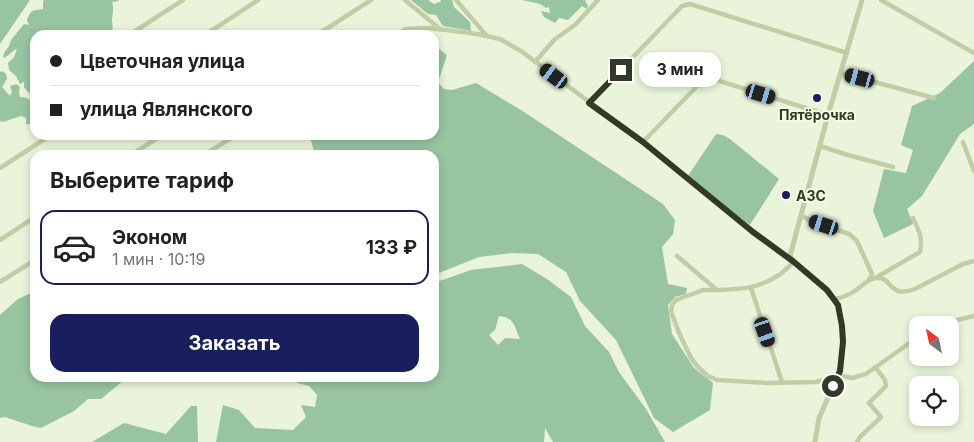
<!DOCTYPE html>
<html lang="ru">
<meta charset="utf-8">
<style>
body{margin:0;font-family:Inter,sans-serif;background:#f6f6f6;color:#202124;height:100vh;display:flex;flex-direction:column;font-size:19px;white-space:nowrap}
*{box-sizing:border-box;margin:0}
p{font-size:16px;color:#757577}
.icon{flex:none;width:28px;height:28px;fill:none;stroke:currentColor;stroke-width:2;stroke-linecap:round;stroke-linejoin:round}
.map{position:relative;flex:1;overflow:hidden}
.side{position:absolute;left:30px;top:150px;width:409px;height:232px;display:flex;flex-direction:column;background:#fff;border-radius:15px;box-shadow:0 2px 8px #0003}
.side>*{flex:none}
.hud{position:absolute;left:30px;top:30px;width:409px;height:110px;border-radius:15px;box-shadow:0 2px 8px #0003;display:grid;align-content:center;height:110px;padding:0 20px;background:#fff}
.needle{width:32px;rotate:327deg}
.controls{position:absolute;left:909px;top:316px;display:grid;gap:10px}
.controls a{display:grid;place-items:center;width:50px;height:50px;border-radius:10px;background:#fff;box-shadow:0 2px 8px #0003;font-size:25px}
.end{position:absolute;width:22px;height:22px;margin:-11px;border:6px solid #343827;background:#fff;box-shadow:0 0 0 2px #fff}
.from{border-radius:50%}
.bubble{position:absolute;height:35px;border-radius:15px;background:#fff;box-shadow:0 2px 8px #0003;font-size:16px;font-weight:700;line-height:35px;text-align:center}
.car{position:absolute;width:15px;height:30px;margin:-15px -8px;border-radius:6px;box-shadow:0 0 4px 1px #0007;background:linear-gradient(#222 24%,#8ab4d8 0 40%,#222 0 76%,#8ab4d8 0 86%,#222 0)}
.hud b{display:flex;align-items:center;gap:18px;height:48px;font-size:19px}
.hud b+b{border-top:1px solid #e0e0e0}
.hud i{width:12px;height:12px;background:#202124}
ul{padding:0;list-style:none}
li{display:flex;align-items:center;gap:15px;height:75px;margin:0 10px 8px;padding:0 10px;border:2px solid transparent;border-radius:15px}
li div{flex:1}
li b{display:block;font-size:19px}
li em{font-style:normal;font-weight:700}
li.active{border-color:#191e5c}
li>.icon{width:45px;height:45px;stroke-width:1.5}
h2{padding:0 20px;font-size:22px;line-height:60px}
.cta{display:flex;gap:10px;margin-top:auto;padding:10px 20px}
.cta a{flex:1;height:58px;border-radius:15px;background:#191e5c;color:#fff;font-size:20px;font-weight:700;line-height:58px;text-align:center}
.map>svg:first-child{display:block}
.green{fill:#98c4a1;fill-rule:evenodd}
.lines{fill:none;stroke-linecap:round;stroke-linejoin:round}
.minor{stroke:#c0cda5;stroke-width:4.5}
.tertiary{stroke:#c0cda5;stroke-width:5}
.route{stroke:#343827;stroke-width:6}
.poi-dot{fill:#191e5c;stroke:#f3fbe6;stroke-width:2}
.labels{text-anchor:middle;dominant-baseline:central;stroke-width:4;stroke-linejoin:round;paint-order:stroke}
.poi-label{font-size:14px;font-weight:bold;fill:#343827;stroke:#f3fbe6}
</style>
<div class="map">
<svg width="974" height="442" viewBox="0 0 974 442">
<rect width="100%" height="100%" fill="#e9f4da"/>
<!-- green -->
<g class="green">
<polygon points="0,0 30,0 0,44"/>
<path d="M44,0H119L118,1L112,2C114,9 113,12 112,18C112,26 114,27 111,35H35V100L24,87V82L20,84L16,76L9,70L8,63L14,57L17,49C12,50 9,57 3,58L4,53L9,46L11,40L24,24L29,25L27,20C31,9 33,11 43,9V2Z"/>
<polygon points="411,0 428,0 434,4 440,2 441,0 452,0 454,7 470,22 471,31 443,26 436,15 428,14"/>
<polygon points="522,0 586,0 585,2 588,5 587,9 582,6 568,20 559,18 555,23 544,17 541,11 550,13 549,7 546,8 540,4"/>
<polygon points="434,45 447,55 438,82 444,89 452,90 476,83 521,110 663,204 675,220 673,234 662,247 668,284 687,288 686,294 675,297 668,305 672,334 694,368 713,383 710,410 673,432 654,418 616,340 580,301 566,272 538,254 512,253 479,257 434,275 434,155 315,155 310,137 310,135 434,135"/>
<polygon points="974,61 974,124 960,134 922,196 907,209 913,224 884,238 873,211 884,169 906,173 913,150 901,145 912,106 940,93"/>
<path d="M2,71L6,74L7,79L2,87L10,96L12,92L10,86L16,84L20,87L19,92L20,97C37,97 35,112 35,125L26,124V118L21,116L3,122L0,121V72Z"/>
<polygon points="716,134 723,135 730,139 779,179 750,225 724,206 688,176"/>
<path d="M522,264L547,279L571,297L585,326L609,352L619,372L646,409L665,442H553L545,428L544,442H216L223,405L239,410L255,428L293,430L306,417L301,405L315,407L317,395L309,386L297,383L294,379L296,378H434V283L471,270ZM499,316C514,317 515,327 520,339L505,338L498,345L489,335L495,330Z"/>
<polygon points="35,291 35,378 122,378 123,381 101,399 88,399 74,411 41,428 32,426 5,417 0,418 0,315 18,299"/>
<polygon points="191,406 197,406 198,442 92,442 124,423 166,434"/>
</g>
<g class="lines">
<!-- minor -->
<g class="minor">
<polyline points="405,0 440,29"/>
<polyline points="456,0 486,35"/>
<polyline points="881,0 974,53"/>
<polyline points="129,35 183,0"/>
<polyline points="205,35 258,0"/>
<polyline points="317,35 371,0"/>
<path d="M396,35L406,29L430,28L477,34L500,39L521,51L643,142L753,232L794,262C789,266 784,272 779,275C757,289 742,289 717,290L677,256"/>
<polyline points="535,62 554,40 576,24 598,0"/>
<polyline points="841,73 934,98"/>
<polyline points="589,103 682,6 690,4 847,53"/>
<polyline points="643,142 700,83 705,79 710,78 828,115"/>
<polyline points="963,142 974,171"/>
<polyline points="820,146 848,155 893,167"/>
<polyline points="131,155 162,135"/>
<polyline points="204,155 236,135"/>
<polyline points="0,168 51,135"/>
<polyline points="801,215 811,221 849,234 857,241 872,274 869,280"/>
<polyline points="0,240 35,217"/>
<path d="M877,277L920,252C923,237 919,231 913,218"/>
<polyline points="0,282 35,260"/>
<polyline points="751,288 782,382"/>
<polyline points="717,290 703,290 676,300 672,305 671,312 680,335 691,358 698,367 708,376 717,380 768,383 816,382 837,376"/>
<path d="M834,299C841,298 847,296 853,292C860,288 867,279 876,278C893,276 887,299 915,289L963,264L974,261"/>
<polyline points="937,325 974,316"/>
<polyline points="838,375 852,378 866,374 918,337"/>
<polyline points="857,442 860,437 881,417 869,403 886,386 885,380 875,367"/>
</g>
<!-- tertiary -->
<polyline class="tertiary" points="815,442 819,418 840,371 843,342 842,326 838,305 827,291 794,262 790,256 828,115 862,0"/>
</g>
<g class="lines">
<!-- route -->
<polyline class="route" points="621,70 589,103 643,142 753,232 794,262 827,290 838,305 842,326 843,342 840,371 833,386"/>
</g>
<!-- markers -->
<g class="poi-dot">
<circle cx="817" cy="98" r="5"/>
<circle cx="786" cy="195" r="5"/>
</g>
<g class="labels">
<!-- poi labels -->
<g class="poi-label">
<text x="817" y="114">Пятёрочка</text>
<text x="796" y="195" text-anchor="start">АЗС</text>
</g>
</g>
</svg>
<div class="controls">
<a><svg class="needle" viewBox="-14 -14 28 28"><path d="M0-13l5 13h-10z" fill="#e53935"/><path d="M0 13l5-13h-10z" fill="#757577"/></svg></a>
<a><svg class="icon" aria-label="locate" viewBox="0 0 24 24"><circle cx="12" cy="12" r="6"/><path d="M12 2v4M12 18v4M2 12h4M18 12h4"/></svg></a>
</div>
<i class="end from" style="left:833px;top:386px"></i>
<i class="end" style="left:621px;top:70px"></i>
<div class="bubble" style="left:639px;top:52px;width:82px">3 мин</div>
<i class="car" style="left:554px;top:76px;rotate:307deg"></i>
<i class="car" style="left:860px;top:78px;rotate:285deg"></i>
<i class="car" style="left:761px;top:94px;rotate:107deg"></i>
<i class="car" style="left:824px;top:225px;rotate:288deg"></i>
<i class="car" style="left:765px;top:332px;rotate:161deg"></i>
<div class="hud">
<b><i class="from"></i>Цветочная улица</b>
<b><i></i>улица Являнского</b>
</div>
<section class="side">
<h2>Выберите тариф</h2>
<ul>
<li class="active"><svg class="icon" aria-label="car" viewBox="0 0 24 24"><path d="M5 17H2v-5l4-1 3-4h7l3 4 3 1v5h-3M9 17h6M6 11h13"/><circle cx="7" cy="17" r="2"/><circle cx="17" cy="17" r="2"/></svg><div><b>Эконом</b><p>1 мин · 10:19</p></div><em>133 ₽</em></li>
</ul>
<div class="cta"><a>Заказать</a></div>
</section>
</div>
